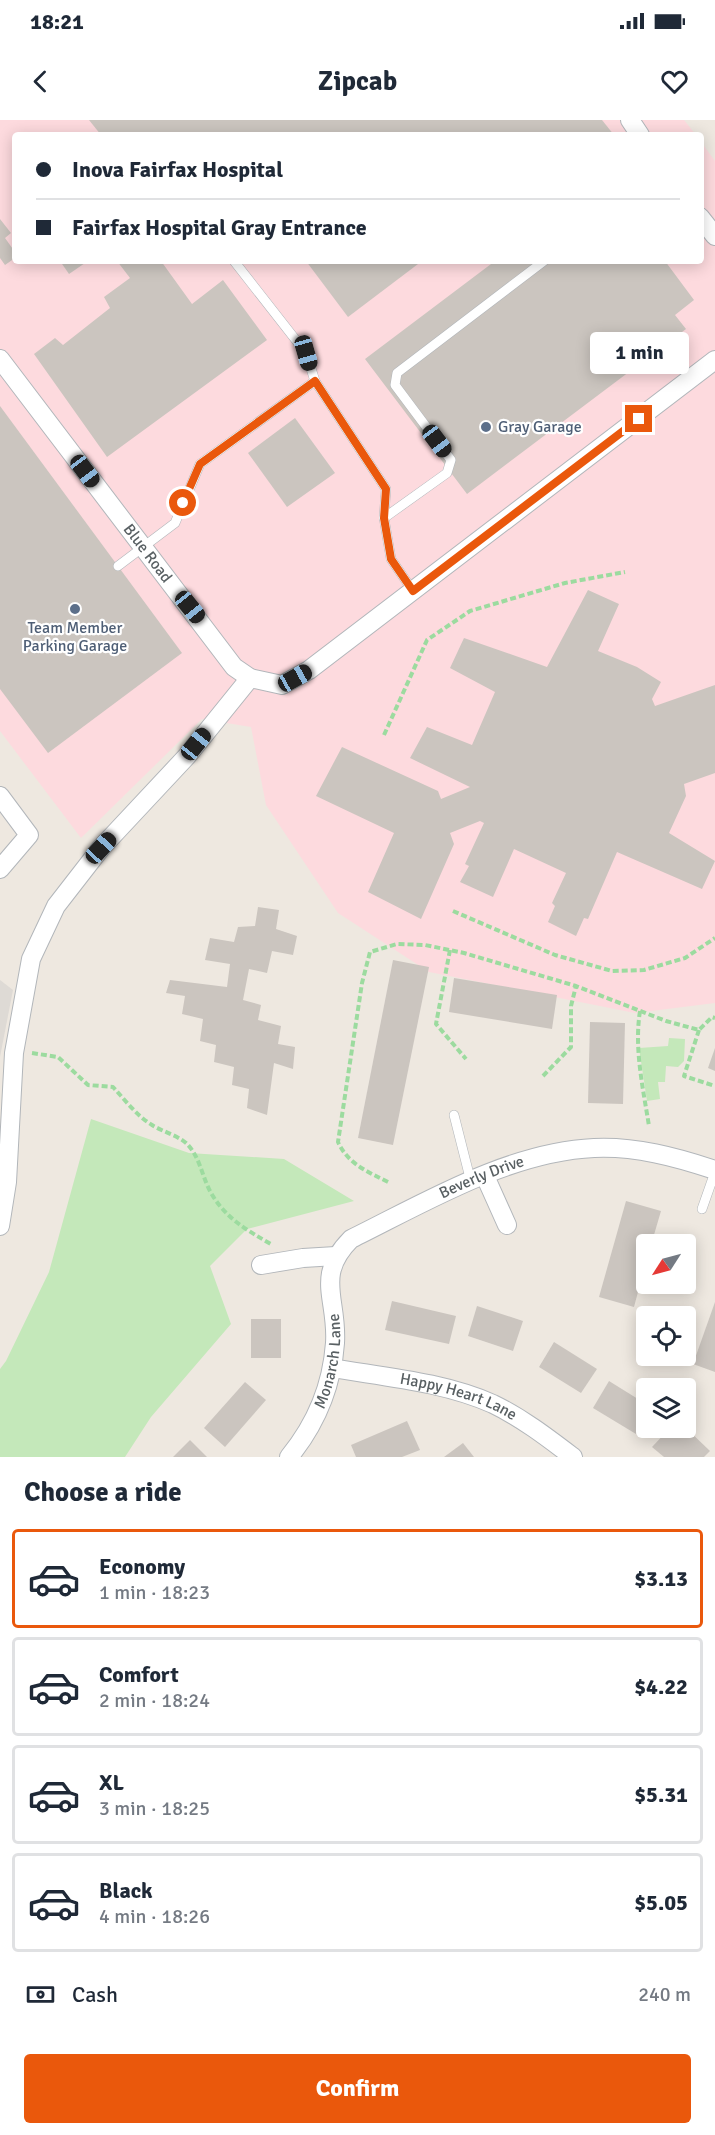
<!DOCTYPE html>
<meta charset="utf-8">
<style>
body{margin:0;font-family:Signika,sans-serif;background:#f6f6f7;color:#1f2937;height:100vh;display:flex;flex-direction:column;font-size:22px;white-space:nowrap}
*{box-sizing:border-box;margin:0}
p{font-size:20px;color:#747a83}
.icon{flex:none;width:33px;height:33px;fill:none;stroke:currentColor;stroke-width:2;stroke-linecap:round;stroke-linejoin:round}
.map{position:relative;height:1337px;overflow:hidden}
.side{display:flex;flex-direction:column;background:#fff;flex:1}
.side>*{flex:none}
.hud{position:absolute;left:12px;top:12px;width:692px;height:132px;border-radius:6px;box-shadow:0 3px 15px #0003;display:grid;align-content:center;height:132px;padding:0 24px;background:#fff}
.needle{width:39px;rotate:234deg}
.buttons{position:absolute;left:636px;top:1114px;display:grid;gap:12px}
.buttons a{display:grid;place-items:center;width:60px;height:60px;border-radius:6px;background:#fff;box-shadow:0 3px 15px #0003;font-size:30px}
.end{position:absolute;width:27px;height:27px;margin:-14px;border:8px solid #ea580c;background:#fff;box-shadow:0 0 0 3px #fff}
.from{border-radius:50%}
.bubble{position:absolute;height:42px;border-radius:6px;background:#fff;box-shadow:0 3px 15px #0003;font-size:20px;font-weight:700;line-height:42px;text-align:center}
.car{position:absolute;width:18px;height:36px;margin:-18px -9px;border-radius:8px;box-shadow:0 0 4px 2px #0007;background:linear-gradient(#222 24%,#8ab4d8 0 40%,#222 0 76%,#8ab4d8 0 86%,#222 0)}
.hud b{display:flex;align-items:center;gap:21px;height:57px;font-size:22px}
.hud b+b{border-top:2px solid #e0e1e3}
.hud i{width:15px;height:15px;background:#1f2937}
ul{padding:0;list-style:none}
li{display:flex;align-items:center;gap:18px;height:99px;margin:0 12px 9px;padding:0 12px;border:3px solid #e0e1e3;border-radius:6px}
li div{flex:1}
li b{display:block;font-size:22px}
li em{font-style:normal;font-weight:700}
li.current{border-color:#ea580c}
li>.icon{width:54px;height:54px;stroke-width:1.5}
h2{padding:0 24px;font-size:27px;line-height:72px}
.pay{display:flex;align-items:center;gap:15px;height:66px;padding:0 24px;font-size:22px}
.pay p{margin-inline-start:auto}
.action{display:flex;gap:12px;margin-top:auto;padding:12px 24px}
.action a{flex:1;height:69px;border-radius:6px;background:#ea580c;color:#fff;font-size:24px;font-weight:700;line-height:69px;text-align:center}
.status{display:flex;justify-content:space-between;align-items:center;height:42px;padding:0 30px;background:#fff;direction:ltr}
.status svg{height:16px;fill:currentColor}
header{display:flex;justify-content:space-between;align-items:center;height:78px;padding:0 24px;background:#fff;font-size:27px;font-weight:700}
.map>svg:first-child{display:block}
.industrial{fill:#dedad5}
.medical{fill:#fddade}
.green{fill:#c4e8ba}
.building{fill:#cbc5bf}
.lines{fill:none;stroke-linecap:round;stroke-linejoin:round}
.lane-casing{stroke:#b2b6ba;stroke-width:10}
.street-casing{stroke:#b2b6ba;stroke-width:20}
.path{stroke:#9cdb9f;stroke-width:4;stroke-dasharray:6 3;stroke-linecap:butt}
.lane{stroke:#fff;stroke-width:9}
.street{stroke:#fff;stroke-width:18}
.route{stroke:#ea580c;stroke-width:8}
.service-dot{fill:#5c6f8a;stroke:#fff;stroke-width:2}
.labels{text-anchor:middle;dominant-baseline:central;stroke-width:4.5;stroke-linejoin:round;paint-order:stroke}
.service-label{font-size:16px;fill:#4e5e75;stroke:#fff;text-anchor:start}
.street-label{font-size:16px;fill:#596063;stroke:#fff}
</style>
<div class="status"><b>18:21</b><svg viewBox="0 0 49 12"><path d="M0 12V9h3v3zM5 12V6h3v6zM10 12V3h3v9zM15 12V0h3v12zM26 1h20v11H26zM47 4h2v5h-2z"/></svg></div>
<header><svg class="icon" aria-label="back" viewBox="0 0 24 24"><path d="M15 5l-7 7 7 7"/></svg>Zipcab<svg class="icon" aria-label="heart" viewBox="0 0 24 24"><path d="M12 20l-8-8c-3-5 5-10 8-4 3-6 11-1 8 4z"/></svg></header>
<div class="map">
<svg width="715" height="1337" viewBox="0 0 715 1337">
<rect width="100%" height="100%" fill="#eee8e0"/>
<!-- industrial -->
<polygon class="industrial" points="0,860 13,870 0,937"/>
<!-- medical -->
<polygon class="medical" points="0,0 684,0 696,15 15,15 15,141 700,141 701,22 715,41 715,883 635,893 429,852 338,793 266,685 251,607 202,599 81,718 0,611"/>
<!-- green -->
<g class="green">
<polygon points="669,918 685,919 684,941 678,947 666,946 665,962 658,962 660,979 647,981 639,928 668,926"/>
<polygon points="91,999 189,1033 284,1039 354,1081 247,1109 210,1146 231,1204 151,1297 125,1337 0,1337 0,1249 6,1241 49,1152"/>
</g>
<!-- building -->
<g class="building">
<polygon points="89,0 602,0 614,15 101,15"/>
<polygon points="0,99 11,113 5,118 15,132 15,138 5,145 0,138"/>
<polygon points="60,141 88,141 69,154"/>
<polygon points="117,141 161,141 192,184 223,160 267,220 107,337 34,234 55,218 63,225 110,188 104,177 130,158"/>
<polygon points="306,141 422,141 348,197"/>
<polygon points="495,141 665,141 694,180 675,195 686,209 467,374 365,239"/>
<polygon points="0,286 182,533 48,633 0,569"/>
<polygon points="295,298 335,353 287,387 248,333"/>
<polygon points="588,470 619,484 598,531 637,547 661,562 652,579 655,586 715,565 715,653 684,664 686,676 669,713 715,741 702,769 617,732 588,799 584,798 576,816 548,802 555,786 552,783 566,753 514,729 493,777 460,762 469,746 465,744 484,703 480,701 450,713 454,724 421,799 368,772 394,713 316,676 342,627 438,671 441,679 470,667 410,638 427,607 472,625 495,572 450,548 464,518 547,547"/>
<polygon points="258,787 279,790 276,809 297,816 293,835 272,831 267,853 249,849 243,880 261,885 258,900 281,906 278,924 295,927 293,949 274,943 267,995 247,988 249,969 232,965 234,947 214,942 216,925 200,921 203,899 182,894 185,876 166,873 170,860 227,867 230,844 205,840 210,818 234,822 238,807 255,806"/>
<polygon points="393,840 429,847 393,1025 358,1018"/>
<polygon points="454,858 557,875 552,909 449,892"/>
<polygon points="590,902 625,903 623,984 588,983"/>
<polygon points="715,928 715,951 708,948"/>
<polygon points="626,1081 661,1091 651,1125 646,1125 646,1142 634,1187 599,1177"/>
<polygon points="392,1181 456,1196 449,1224 385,1210"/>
<polygon points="715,1182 715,1252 693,1244"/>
<polygon points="477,1186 523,1201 513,1231 468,1216"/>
<rect x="251" y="1199" width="30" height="39"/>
<polygon points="554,1222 597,1249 581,1273 539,1247"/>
<polygon points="609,1261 646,1284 646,1296 636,1314 593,1288"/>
<polygon points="245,1262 266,1280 225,1327 204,1308"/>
<polygon points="407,1301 420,1330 402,1337 356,1337 351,1325"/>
<polygon points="670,1308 686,1308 710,1331 704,1337 664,1337 652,1327"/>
<polygon points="190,1320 207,1337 173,1337"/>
<polygon points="463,1323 474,1337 444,1337"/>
</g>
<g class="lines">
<!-- lane casing -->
<g class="lane-casing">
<g id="lane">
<polyline points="234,141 306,233 315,261 386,369 384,398 391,439 413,471"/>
<polyline points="384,398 447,353 451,340 395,265 397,253 544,141"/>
<polyline points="118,446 175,403 200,344 315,261"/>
<polyline points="454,995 471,1062"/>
<polyline points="702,1089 715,1052"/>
</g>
</g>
<!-- street casing -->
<g class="street-casing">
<g id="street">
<polyline points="630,0 640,15"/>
<polyline points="700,97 715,116"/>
<path id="s1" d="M0,239L234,547L250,558L282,565L309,550L715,240"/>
<polyline points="0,676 29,715 0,749"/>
<polyline points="485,1056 507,1105"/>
<polyline points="0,1106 7,1062 14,933 31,839 56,786 101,728 187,636 250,558"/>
<polyline points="261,1145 303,1138 336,1136"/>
<path id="s2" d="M332,1248C385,1257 444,1262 493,1284C522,1298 548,1318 573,1337"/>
<path id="s3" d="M289,1337C316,1304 332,1265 335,1223C338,1179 314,1156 351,1119C426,1082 509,1032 594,1028C635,1026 676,1037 715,1050"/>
</g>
</g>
<!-- path -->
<g class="path">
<polyline points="384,615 427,520 470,491 565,463 625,452"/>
<polyline points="453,791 555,835 612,851 644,850 685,838 715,818"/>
<polyline points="450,830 436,904 466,939"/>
<path d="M640,891C634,929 643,968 649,1006"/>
<polyline points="699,910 684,956 715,966"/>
<path d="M32,933L58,937L88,965L113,967C125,980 137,996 152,1005C163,1012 180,1016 188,1025C200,1038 202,1056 210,1071C224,1097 246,1110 271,1124"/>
<polyline points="543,956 571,927 571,886 576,866"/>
<path d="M388,1062C368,1052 348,1044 338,1022L362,863L370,832L397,824L425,825L464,833L576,866L666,901L699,910L712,897L715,898"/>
</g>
<!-- lane -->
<use href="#lane" class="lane"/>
<!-- street -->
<use href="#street" class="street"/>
</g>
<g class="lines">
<!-- route -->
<polyline class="route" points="183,383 200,344 315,261 386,369 384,398 391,439 413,471 639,299"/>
</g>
<!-- markers -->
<g class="service-dot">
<circle cx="486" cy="307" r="6"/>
<circle cx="75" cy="489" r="6"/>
</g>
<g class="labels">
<!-- service labels -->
<g class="service-label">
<text x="498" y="307">Gray Garage</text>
<text x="75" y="508" text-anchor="middle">Team Member<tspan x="75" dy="18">Parking Garage</tspan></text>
</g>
<!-- street labels -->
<g class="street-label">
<text stroke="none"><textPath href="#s1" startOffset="244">Blue Road</textPath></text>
<text stroke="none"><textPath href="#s3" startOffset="380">Beverly Drive</textPath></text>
<text stroke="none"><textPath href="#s3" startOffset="106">Monarch Lane</textPath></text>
<text stroke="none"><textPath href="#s2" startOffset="130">Happy Heart Lane</textPath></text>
</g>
</g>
</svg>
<div class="buttons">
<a><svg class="needle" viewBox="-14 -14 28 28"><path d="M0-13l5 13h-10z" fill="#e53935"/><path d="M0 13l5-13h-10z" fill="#747a83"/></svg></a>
<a><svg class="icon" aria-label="locate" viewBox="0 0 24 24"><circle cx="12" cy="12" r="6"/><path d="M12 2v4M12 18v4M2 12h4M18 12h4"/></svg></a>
<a><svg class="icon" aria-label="layers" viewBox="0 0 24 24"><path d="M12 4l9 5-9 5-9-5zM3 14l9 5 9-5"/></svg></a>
</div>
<i class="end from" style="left:183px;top:383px"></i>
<i class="end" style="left:639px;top:299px"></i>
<div class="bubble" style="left:590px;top:212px;width:99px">1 min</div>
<i class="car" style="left:306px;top:233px;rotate:164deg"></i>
<i class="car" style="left:437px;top:321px;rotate:143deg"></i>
<i class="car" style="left:85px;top:351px;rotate:143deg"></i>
<i class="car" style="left:190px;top:487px;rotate:141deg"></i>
<i class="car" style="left:295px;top:558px;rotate:61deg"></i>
<i class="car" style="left:196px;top:624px;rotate:39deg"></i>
<i class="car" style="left:101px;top:728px;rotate:43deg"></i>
<div class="hud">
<b><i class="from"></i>Inova Fairfax Hospital</b>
<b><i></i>Fairfax Hospital Gray Entrance</b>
</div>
</div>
<section class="side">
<h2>Choose a ride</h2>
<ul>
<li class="current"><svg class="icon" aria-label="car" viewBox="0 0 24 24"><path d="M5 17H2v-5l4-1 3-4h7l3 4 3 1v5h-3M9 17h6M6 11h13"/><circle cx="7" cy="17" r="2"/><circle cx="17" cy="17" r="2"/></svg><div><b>Economy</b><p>1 min · 18:23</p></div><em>$3.13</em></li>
<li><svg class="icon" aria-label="car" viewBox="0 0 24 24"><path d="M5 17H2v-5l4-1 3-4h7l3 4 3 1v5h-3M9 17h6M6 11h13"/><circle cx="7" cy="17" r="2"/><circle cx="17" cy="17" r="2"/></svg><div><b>Comfort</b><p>2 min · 18:24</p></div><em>$4.22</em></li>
<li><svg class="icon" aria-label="car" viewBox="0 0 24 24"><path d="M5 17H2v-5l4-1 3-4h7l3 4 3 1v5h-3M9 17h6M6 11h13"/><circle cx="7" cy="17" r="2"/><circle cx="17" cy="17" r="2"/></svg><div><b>XL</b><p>3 min · 18:25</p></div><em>$5.31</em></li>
<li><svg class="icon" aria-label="car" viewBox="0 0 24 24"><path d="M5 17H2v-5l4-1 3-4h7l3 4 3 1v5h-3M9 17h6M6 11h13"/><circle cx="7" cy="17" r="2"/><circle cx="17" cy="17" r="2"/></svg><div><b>Black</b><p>4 min · 18:26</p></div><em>$5.05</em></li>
</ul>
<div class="pay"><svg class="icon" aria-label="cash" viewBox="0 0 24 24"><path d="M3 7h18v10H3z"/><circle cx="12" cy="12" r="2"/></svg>Cash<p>240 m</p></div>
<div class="action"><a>Confirm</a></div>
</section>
